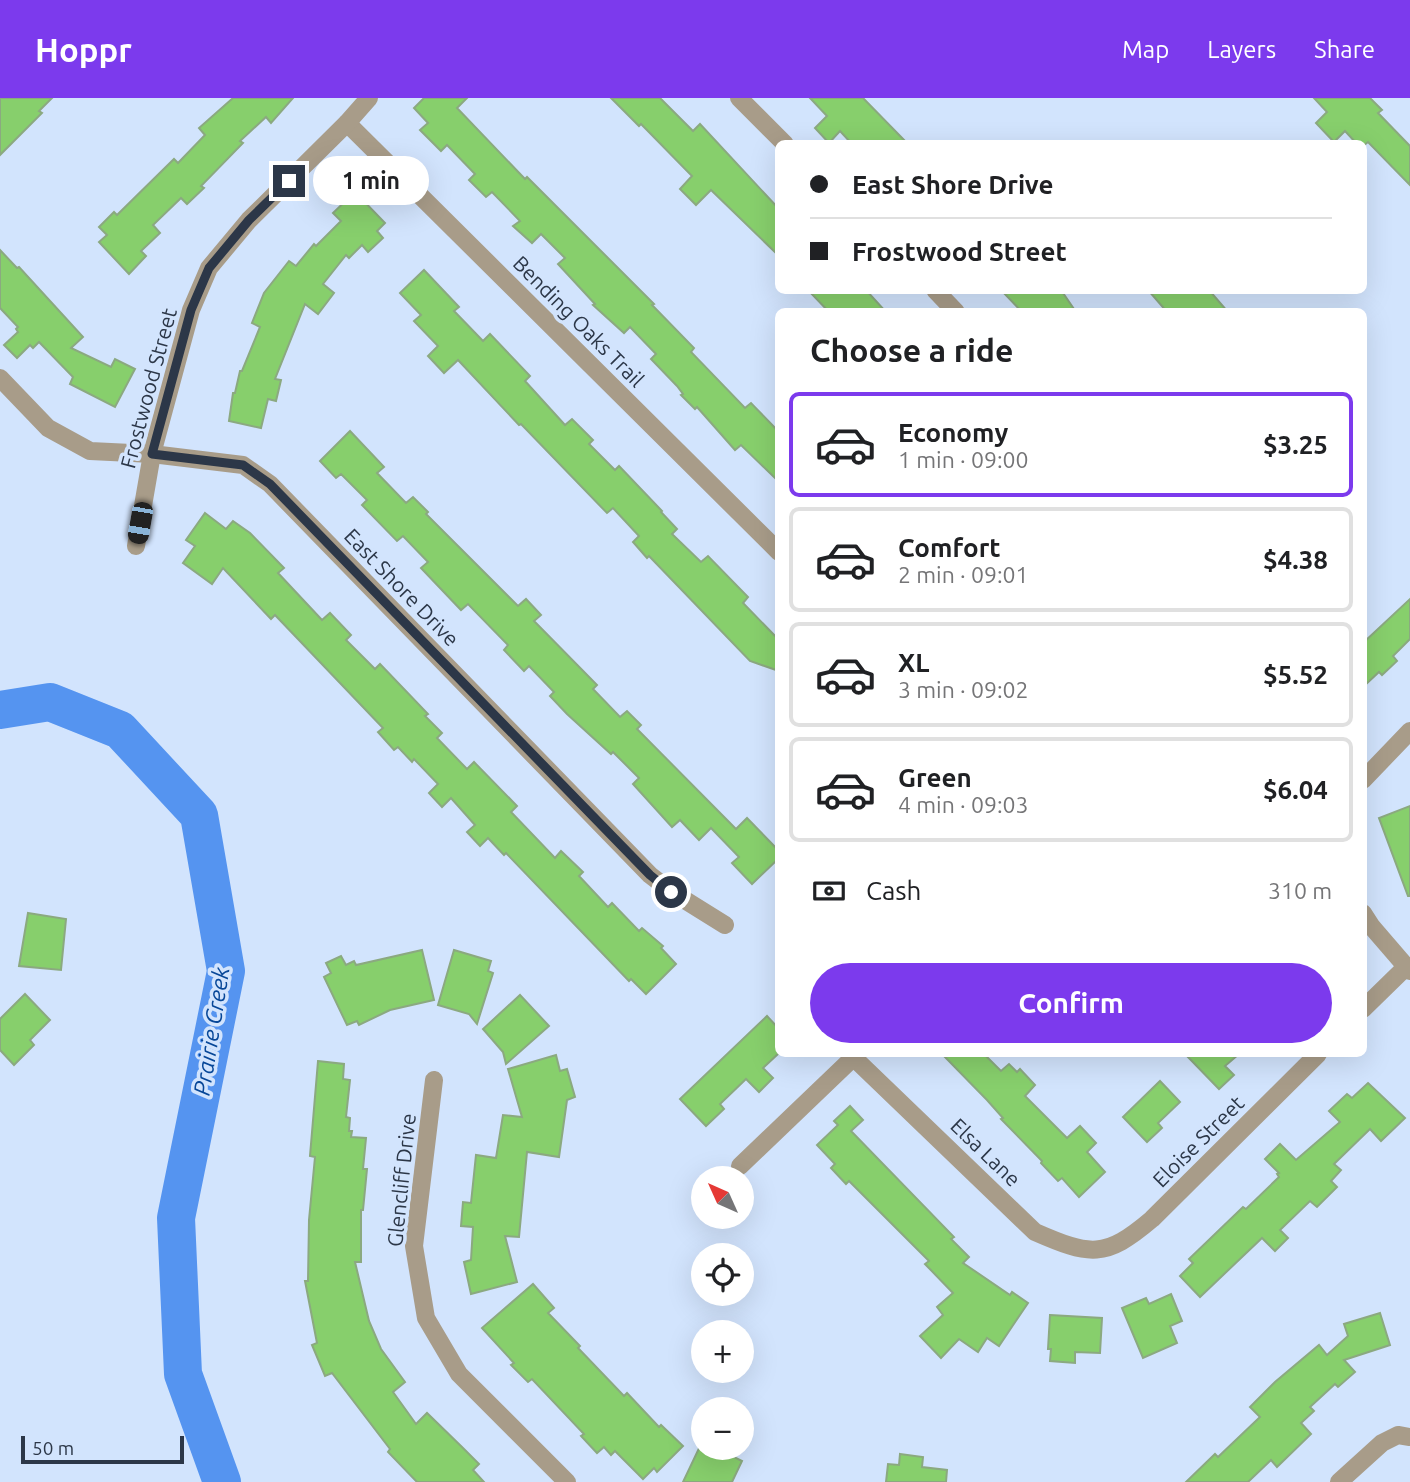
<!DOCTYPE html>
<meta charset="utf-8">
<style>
body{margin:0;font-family:Ubuntu,sans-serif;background:#f2f2f2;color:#202124;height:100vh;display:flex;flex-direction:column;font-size:26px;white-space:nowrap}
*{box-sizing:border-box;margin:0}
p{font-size:23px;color:#757577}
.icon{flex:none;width:38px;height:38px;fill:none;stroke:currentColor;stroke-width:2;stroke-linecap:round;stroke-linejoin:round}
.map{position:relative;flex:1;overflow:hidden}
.details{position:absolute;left:775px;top:210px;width:592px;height:749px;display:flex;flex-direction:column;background:#fff;border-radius:10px;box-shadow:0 7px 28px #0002}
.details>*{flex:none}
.hud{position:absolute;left:775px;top:42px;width:592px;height:154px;border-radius:10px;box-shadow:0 7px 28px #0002;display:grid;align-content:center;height:154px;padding:0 35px;background:#fff}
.needle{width:46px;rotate:315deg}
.tools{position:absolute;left:691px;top:1068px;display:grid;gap:14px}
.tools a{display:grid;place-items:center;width:63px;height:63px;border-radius:50%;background:#fff;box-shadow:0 7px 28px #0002;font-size:35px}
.scale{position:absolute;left:21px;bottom:18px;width:163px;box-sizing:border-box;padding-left:7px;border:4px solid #2c3748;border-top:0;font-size:19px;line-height:24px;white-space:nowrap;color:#2c3748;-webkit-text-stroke:5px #d2e4fd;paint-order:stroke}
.end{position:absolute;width:32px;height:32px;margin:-16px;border:9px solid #2c3748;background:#fff;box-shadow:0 0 0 4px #fff}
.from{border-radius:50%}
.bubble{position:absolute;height:49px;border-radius:24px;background:#fff;box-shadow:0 7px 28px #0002;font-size:23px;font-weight:600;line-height:49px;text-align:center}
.car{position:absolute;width:21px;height:42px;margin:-21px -10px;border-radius:9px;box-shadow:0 0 5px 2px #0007;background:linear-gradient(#222 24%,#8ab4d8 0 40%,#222 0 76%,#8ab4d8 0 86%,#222 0)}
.hud b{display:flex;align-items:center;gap:24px;height:66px;font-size:26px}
.hud b+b{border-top:2px solid #e0e0e0}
.hud i{width:18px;height:18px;background:#202124}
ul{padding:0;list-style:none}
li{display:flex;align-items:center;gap:21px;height:105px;margin:0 14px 10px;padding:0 21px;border:4px solid #e0e0e0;border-radius:10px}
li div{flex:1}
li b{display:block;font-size:26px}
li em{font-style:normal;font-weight:600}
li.selected{border-color:#7c3aed}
li>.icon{width:63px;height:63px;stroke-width:1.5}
h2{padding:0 35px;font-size:32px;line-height:84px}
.pay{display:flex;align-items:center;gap:18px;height:77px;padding:0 35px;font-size:26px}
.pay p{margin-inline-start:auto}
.primary-button{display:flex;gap:14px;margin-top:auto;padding:14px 35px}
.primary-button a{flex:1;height:80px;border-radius:42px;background:#7c3aed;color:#fff;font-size:28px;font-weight:600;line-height:80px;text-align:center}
header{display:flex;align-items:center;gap:42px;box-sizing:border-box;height:98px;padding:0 35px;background:#7c3aed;color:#fff}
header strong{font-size:33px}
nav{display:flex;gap:38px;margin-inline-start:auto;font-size:24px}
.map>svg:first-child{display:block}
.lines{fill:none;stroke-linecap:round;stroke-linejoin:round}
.river{stroke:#5594f0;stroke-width:38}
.building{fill:#87cf6c;stroke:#8ba980;stroke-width:2}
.street{stroke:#a89c89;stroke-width:18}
.route{stroke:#2c3748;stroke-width:9}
.labels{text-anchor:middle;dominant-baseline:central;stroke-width:7;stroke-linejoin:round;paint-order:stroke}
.street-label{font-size:21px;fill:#2c3748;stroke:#d2e4fd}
.water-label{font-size:23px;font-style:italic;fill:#074798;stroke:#d2e4fd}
</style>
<header>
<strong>Hoppr</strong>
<nav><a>Map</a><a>Layers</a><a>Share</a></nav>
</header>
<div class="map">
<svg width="1410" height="1384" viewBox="0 0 1410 1384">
<rect width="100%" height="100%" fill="#d2e4fd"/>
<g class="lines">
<!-- river -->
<polyline class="river" points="0,612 50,604 120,632 199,717 226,873 176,1120 183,1276 222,1384"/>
</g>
<!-- building -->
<g class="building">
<polygon points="0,0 52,0 39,13 42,15 0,57"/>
<polygon points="233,0 293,0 271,25 266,19 240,43 243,45 201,88 204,90 187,106 181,100 153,127 160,135 141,153 146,158 129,176 99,144 107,137 99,129 114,114 117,117 174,61 178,65 205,37 199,30"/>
<polygon points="424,0 467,0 457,10 525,81 527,79 654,206 652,207 694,250 691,254 745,310 751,305 779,334 779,384 741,347 735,352 697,309 695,311 681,297 683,296 677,288 651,261 656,256 630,229 624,235 593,207 595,206 558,166 565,160 541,136 532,145 513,128 520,123 492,94 486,99 469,82 475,76 447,47 441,53 420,32 428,25 414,10"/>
<polygon points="611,0 660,0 693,33 700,26 779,111 779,158 711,92 696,107 680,91 692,78 641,26 639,28"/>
<polygon points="810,0 863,0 908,46 852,46 840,33 829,45 815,30 827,18"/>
<polygon points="1314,0 1370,0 1382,12 1378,15 1410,48 1410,87 1368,44 1363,48 1363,46 1357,46 1345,33 1334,44 1316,25 1327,14"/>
<polygon points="355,94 385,125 377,133 383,140 368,154 362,147 349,160 346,157 323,186 334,195 318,216 305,206 275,281 281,282 276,303 268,301 261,330 229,323 233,295 235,295 240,273 242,273 260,229 252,225 264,195 289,163 296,168 314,146 316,148 341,123 333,115"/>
<polygon points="0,152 17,170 19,169 83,239 71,250 111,269 115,261 135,271 115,309 70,286 73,279 39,244 33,250 30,247 17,260 4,247 18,234 16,231 18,229 0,210"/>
<polygon points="424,172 459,209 454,213 483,243 490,236 530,278 525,283 565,327 572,321 593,342 589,346 615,372 619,368 662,413 661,414 677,431 672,436 701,464 708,458 748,499 743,505 779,542 779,573 750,563 649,458 647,460 633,444 639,438 613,410 607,415 521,326 519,327 458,262 444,275 428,258 438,248 414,223 421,217 400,195"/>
<polygon points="808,192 866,192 886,214 829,214"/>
<polygon points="1001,192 1061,192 1076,214 1022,214"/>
<polygon points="1148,192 1209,192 1228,214 1167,214"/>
<polygon points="350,333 384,369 377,375 406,405 413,399 428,414 426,416 518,508 526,501 541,517 534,523 597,587 593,591 620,619 627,613 641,627 637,631 736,731 747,720 779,753 779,760 752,786 732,765 739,759 711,730 699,742 680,722 672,729 633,686 639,680 613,654 611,656 567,616 550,598 554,594 529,568 524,573 504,552 508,547 468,506 461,512 421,470 428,464 403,438 397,443 362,407 367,402 341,376 336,380 320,363"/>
<polygon points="205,415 226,431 233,423 250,435 284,470 278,475 322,522 330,515 351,537 346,542 375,571 380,566 428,616 425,618 442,635 437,640 467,671 474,664 517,708 511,714 555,760 561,753 583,774 579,778 608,809 612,805 639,833 642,830 663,848 661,850 676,866 646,896 631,881 629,883 506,755 504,757 488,740 480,748 467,734 475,727 451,700 442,709 429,695 438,686 414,661 412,664 398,649 394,652 378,634 383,630 275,517 271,521 223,470 212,486 183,465 195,448 186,442"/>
<polygon points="1410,501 1410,541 1393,558 1397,563 1382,577 1379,574 1363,589 1363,545"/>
<polygon points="1410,708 1410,798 1408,798 1379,720"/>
<polygon points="28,815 66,821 61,872 19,868"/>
<polygon points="422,852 434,902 390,912 359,927 357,923 347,927 324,879 331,875 326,865 341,858 346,867 354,863 356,867"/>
<polygon points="454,852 491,863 488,873 493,875 477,926 469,916 438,907"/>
<polygon points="25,896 50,922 30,942 34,947 14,967 0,952 0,921"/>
<polygon points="520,897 549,928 506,966 503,954 483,931"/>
<polygon points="767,918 779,931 779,955 763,970 773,980 759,994 746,981 720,1006 724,1011 706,1028 680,1001"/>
<polygon points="942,956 984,956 1001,973 1009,966 1017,974 1020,971 1035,987 1025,998 1067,1040 1080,1028 1096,1045 1087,1054 1105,1074 1079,1099 1062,1080 1058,1083 1041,1065 1042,1063 1001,1021 1003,1020 987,1002"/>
<polygon points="1185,956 1239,956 1225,968 1234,977 1219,991"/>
<polygon points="556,957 560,973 567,971 575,999 567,1002 559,1059 527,1054 519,1139 505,1138 517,1184 471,1196 464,1164 471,1162 473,1129 461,1128 463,1104 471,1105 476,1057 496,1060 503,1017 522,1019 508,971"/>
<polygon points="318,963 344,966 343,981 350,982 346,1019 350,1020 349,1033 352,1033 351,1039 366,1040 363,1071 367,1071 363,1112 361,1112 361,1164 355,1164 369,1223 381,1251 405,1284 393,1294 416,1326 427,1315 463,1350 479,1366 473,1372 484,1384 417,1384 388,1354 390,1351 332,1275 325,1278 312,1247 317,1245 305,1183 308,1183 309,1122 315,1059 310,1058"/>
<polygon points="1160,983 1180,1004 1158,1025 1162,1030 1147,1044 1123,1019"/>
<polygon points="1368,985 1405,1020 1381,1043 1370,1031 1334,1066 1341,1072 1331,1083 1337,1089 1317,1109 1310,1103 1280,1132 1288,1140 1275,1153 1262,1140 1200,1199 1180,1178 1193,1165 1189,1161 1243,1109 1246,1111 1279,1079 1277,1076 1279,1075 1265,1061 1280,1046 1296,1062 1340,1024 1329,1013 1347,996 1352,1000"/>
<polygon points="850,1008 863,1022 851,1033 954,1139 951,1141 969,1159 963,1165 1010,1197 1012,1194 1028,1205 999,1248 987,1240 978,1254 959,1241 941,1260 920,1238 943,1217 937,1209 953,1195 925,1166 929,1163 849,1083 846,1086 831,1070 835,1066 817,1047 838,1027 834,1023"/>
<polygon points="533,1186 554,1210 548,1215 580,1248 578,1250 624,1298 627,1295 659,1329 661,1327 683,1348 657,1374 654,1370 643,1381 615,1353 611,1357 604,1349 597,1355 581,1338 584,1336 532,1281 528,1284 511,1267 514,1265 482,1230"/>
<polygon points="1171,1196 1182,1223 1170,1228 1177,1245 1143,1260 1122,1210 1146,1200 1149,1206"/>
<polygon points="1380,1215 1390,1247 1344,1262 1355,1274 1338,1289 1335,1286 1310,1309 1314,1313 1301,1325 1311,1336 1277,1369 1271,1362 1248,1384 1186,1384 1215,1356 1218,1359 1260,1319 1250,1309 1275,1284 1319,1247 1327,1257 1348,1238 1344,1226"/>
<polygon points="1050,1217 1102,1220 1100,1255 1075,1254 1075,1265 1050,1263 1051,1251 1048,1251"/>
<polygon points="702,1344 704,1349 714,1349 742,1363 732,1384 683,1384"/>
<polygon points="900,1356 923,1359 922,1369 947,1372 946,1384 886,1384 888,1366 899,1367"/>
</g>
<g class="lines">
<!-- street -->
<g class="street">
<polyline points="739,0 785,46"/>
<polyline points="347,25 779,454"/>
<polyline points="935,192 956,214"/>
<polyline points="0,280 48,330 90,353 152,356 243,367 270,386 650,777 672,794 725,827"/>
<polyline points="136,448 152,356 191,212 209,170 249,122 347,25 369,0"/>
<polyline points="1363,682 1410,633"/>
<polyline points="1363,815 1372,829 1410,873"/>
<polyline points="1363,911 1406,869"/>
<path d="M853,959L1035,1134C1090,1158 1105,1161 1152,1121L1318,956"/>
<polyline points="434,982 414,1148 426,1220 459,1276 567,1384"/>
<polyline points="740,1068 857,956"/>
<polyline points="1339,1384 1382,1345 1398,1337 1410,1339"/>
</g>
</g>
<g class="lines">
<!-- route -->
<polyline class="route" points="289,83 249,122 209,170 191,212 152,356 243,367 270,386 650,777 671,794"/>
</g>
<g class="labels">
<!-- street labels -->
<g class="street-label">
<text transform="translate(579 223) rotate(45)">Bending Oaks Trail</text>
<text transform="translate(148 290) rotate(-75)">Frostwood Street</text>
<text transform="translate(402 489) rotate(46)">East Shore Drive</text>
<text transform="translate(1198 1043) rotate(-45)">Eloise Street</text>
<text transform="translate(986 1054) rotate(44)">Elsa Lane</text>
<text transform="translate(401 1082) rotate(-84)">Glencliff Drive</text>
</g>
<!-- water labels -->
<g class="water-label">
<text transform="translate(211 933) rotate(-81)">Prairie Creek</text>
</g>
</g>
</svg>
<div class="tools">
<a><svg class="needle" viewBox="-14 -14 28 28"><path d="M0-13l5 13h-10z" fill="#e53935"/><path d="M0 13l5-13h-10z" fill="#757577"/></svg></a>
<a><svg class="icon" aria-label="locate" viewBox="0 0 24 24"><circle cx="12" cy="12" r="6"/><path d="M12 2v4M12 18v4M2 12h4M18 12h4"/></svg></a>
<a>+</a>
<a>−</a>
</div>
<div class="scale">50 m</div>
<i class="end from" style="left:671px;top:794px"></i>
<i class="end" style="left:289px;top:83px"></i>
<div class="bubble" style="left:313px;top:58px;width:116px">1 min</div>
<i class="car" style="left:140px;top:425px;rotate:190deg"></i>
<div class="hud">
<b><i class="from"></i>East Shore Drive</b>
<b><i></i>Frostwood Street</b>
</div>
<section class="details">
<h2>Choose a ride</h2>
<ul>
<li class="selected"><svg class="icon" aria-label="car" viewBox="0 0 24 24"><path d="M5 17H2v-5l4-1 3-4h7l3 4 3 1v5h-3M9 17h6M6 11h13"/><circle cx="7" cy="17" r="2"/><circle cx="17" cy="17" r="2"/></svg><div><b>Economy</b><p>1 min · 09:00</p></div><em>$3.25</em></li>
<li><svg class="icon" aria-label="car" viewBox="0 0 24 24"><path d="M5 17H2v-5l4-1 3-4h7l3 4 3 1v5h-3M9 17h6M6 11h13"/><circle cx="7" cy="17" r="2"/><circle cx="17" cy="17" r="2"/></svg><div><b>Comfort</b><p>2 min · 09:01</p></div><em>$4.38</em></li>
<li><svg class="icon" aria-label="car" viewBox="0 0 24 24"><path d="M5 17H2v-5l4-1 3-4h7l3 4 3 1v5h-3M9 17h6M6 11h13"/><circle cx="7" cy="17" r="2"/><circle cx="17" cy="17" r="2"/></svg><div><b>XL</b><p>3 min · 09:02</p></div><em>$5.52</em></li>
<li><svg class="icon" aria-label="car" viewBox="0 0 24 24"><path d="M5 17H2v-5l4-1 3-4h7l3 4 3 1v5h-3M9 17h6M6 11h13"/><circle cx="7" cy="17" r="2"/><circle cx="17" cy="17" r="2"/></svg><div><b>Green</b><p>4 min · 09:03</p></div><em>$6.04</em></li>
</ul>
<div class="pay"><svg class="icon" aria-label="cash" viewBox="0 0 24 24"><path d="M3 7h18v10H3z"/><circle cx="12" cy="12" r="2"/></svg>Cash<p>310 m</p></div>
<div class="primary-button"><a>Confirm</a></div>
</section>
</div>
